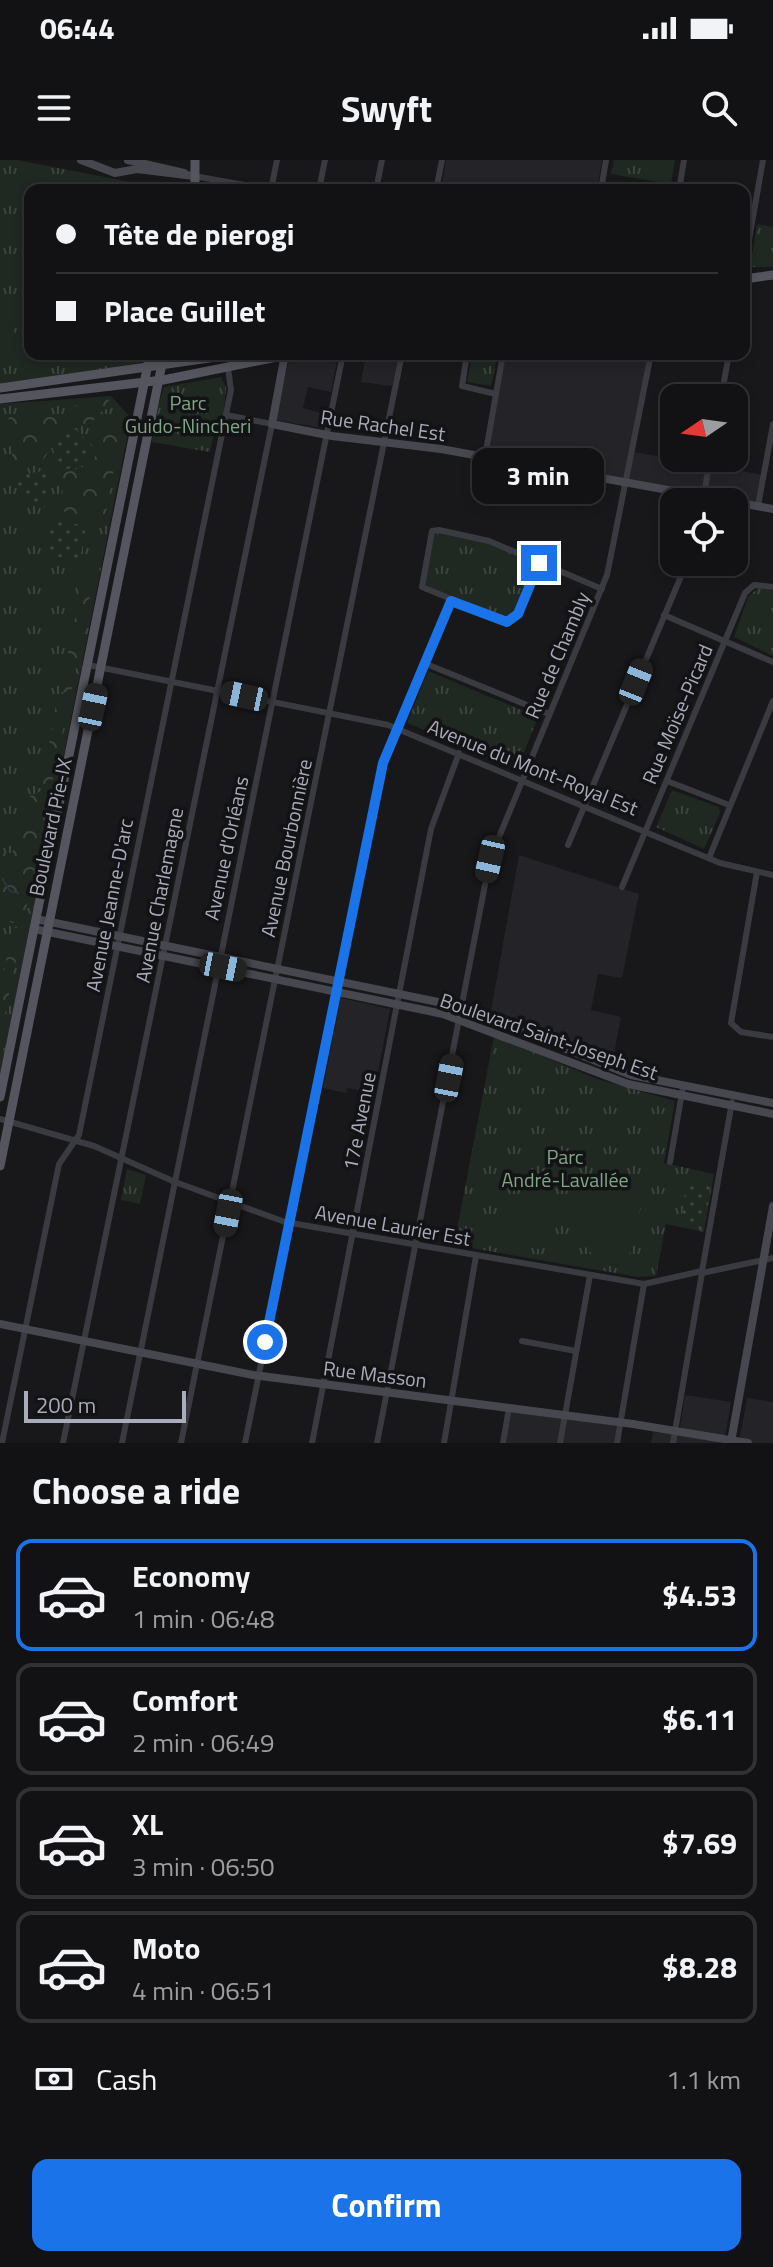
<!DOCTYPE html>
<meta charset="utf-8">
<style>
body{margin:0;font-family:"Titillium Web",sans-serif;background:#1f1f22;color:#f1f3f6;height:100vh;display:flex;flex-direction:column;font-size:30px;white-space:nowrap}
*{box-sizing:border-box;margin:0}
p{font-size:26px;color:#9c9da0}
.icon{flex:none;width:44px;height:44px;fill:none;stroke:currentColor;stroke-width:2;stroke-linecap:round;stroke-linejoin:round}
.map{position:relative;height:1283px;overflow:hidden}
.sheet{display:flex;flex-direction:column;background:#121114;flex:1}
.sheet>*{flex:none}
.banner{position:absolute;left:24px;top:24px;width:726px;height:176px;border-radius:16px;box-shadow:0 4px 12px #0003,0 0 0 2px #313134;display:grid;align-content:center;height:176px;padding:0 32px;background:#121114}
.needle{width:52px;rotate:257deg}
.buttons{position:absolute;left:660px;top:224px;display:grid;gap:16px}
.buttons a{display:grid;place-items:center;width:88px;height:88px;border-radius:16px;background:#121114;box-shadow:0 4px 12px #0003,0 0 0 2px #313134;font-size:40px}
.scale{position:absolute;left:24px;bottom:20px;width:162px;box-sizing:border-box;padding-left:8px;border:4px solid #a9acba;border-top:0;font-size:22px;line-height:28px;white-space:nowrap;color:#a9acba;-webkit-text-stroke:6px #131215;paint-order:stroke}
.end{position:absolute;width:36px;height:36px;margin:-18px;border:10px solid #1a73e8;background:#fff;box-shadow:0 0 0 4px #fff}
.from{border-radius:50%}
.bubble{position:absolute;height:56px;border-radius:16px;background:#121114;box-shadow:0 4px 12px #0003,0 0 0 2px #313134;font-size:26px;font-weight:700;line-height:56px;text-align:center}
.car{position:absolute;width:24px;height:48px;margin:-24px -12px;border-radius:10px;box-shadow:0 0 6px 2px #0007;background:linear-gradient(#222 24%,#8ab4d8 0 40%,#222 0 76%,#8ab4d8 0 86%,#222 0)}
.banner b{display:flex;align-items:center;gap:28px;height:76px;font-size:30px}
.banner b+b{border-top:2px solid #313134}
.banner i{width:20px;height:20px;background:#f1f3f6}
ul{padding:0;list-style:none}
li{display:flex;align-items:center;gap:24px;height:112px;margin:0 16px 12px;padding:0 16px;border:4px solid #313134;border-radius:16px}
li div{flex:1}
li b{display:block;font-size:30px}
li em{font-style:normal;font-weight:700}
li.selected{border-color:#1a73e8}
li>.icon{width:72px;height:72px;stroke-width:1.5}
h2{padding:0 32px;font-size:36px;line-height:96px}
.pay{display:flex;align-items:center;gap:20px;height:88px;padding:0 32px;font-size:30px}
.pay p{margin-inline-start:auto}
.action{display:flex;gap:16px;margin-top:auto;padding:16px 32px}
.action a{flex:1;height:92px;border-radius:16px;background:#1a73e8;color:#fff;font-size:32px;font-weight:700;line-height:92px;text-align:center}
.status{display:flex;justify-content:space-between;align-items:center;height:56px;padding:0 40px;background:#121114;direction:ltr}
.status svg{height:22px;fill:currentColor}
header{display:flex;justify-content:space-between;align-items:center;height:104px;padding:0 32px;background:#121114;font-size:36px;font-weight:700}
.map>svg:first-child{display:block}
.built{fill:#242327}
.grass{fill:url(#grass-tufts)}
.forest{fill:url(#forest-crowns)}
.garden{fill:url(#garden-dots)}
.pitch{fill:#1f2821}
.lines{fill:none;stroke-linecap:round;stroke-linejoin:round}
.stream{stroke:#2d343e;stroke-width:2}
.street{stroke:#3a3a41;stroke-width:6}
.secondary{stroke:#46474f;stroke-width:8}
.primary{stroke:#54555e;stroke-width:9}
.route{stroke:#1a73e8;stroke-width:10}
.labels{text-anchor:middle;dominant-baseline:central;stroke-width:7;stroke-linejoin:round;paint-order:stroke}
.park-label{font-size:20px;fill:#7fa687;stroke:#131215}
.street-label{font-size:20px;fill:#a9acba;stroke:#131215}
</style>
<div class="status"><b>06:44</b><svg viewBox="0 0 49 12"><path d="M0 12V9h3v3zM5 12V6h3v6zM10 12V3h3v9zM15 12V0h3v12zM26 1h20v11H26zM47 4h2v5h-2z"/></svg></div>
<header><svg class="icon" aria-label="menu" viewBox="0 0 24 24"><path d="M4 6h16M4 12h16M4 18h16"/></svg>Swyft<svg class="icon" aria-label="search" viewBox="0 0 24 24"><circle cx="10" cy="10" r="6"/><path d="M15 15l6 6"/></svg></header>
<div class="map">
<svg width="773" height="1283" viewBox="0 0 773 1283">
<defs>
<pattern id="grass-tufts" width="24" height="20" patternUnits="userSpaceOnUse" patternTransform="scale(2)"><rect width="24" height="20" fill="#1f2821"/><path d="M3 7l-1-3M5 7V3M7 7l1-3M15 17l-1-3M17 17v-4M19 17l1-3" fill="none" stroke="#3d443f"/></pattern>
<pattern id="forest-crowns" width="20" height="18" patternUnits="userSpaceOnUse" patternTransform="scale(2)"><rect width="20" height="18" fill="#1f2821"/><path d="M2 6a3 3 0 1 1 6 0M12 15a3 3 0 1 1 6 0" fill="none" stroke="#3d443f"/></pattern>
<pattern id="garden-dots" width="8" height="8" patternUnits="userSpaceOnUse" patternTransform="scale(2)"><rect width="8" height="8" fill="#1f2821"/><path d="M2 2h.1M6 6h.1" fill="none" stroke="#3d443f" stroke-width="1.8" stroke-linecap="round"/></pattern>
</defs>
<rect width="100%" height="100%" fill="#18171a"/>
<!-- built -->
<g class="built">
<polygon points="446,0 602,0 597,30 441,30"/>
<polygon points="322,194 338,195 331,232 308,227 303,248 325,254 323,268 275,260 289,200"/>
<polygon points="366,194 399,194 392,226 361,222"/>
<polygon points="503,194 651,194 634,292 764,315 758,346 489,294"/>
<polygon points="519,695 639,734 622,818 598,814 591,850 621,857 612,905 490,856"/>
<polygon points="341,838 390,849 374,933 348,928 346,933 323,928"/>
<polygon points="685,1235 731,1242 724,1283 651,1283 653,1272 679,1275"/>
<polygon points="747,1238 773,1242 773,1283 739,1283"/>
<polygon points="511,1252 617,1266 614,1283 506,1283"/>
</g>
<!-- grass -->
<g class="grass">
<polygon points="0,0 17,0 172,30 30,30 30,194 144,194 139,203 0,225"/>
<polygon points="614,0 675,0 671,24 611,14"/>
<polygon points="757,64 773,67 773,107 750,107"/>
<polygon points="472,194 498,194 491,226 467,222"/>
<polygon points="221,217 226,228 223,260 222,264 216,263 210,292 152,282 156,251 164,227"/>
<polygon points="111,236 131,258 0,916 0,244"/>
<polygon points="432,371 473,375 539,403 518,454 507,462 422,427"/>
<polygon points="758,428 773,431 773,496 734,477 748,437"/>
<polygon points="428,511 538,557 518,608 407,563"/>
<polygon points="672,630 719,647 720,653 704,689 656,667"/>
<polygon points="494,876 600,920 675,941 664,1003 714,1014 704,1072 666,1064 656,1116 638,1117 454,1085"/>
<polygon points="127,1009 146,1015 140,1044 121,1040"/>
</g>
<!-- forest -->
<g class="forest">
<path d="M106,238L114,245L99,253L89,267L72,264L54,272L49,292L41,302L14,305L6,262L11,255C28,252 46,246 58,262L69,247Z"/>
<polygon points="123,254 129,266 118,286 105,358 61,351 57,348 63,331 58,323 64,313 91,304 99,290 90,276"/>
<polygon points="92,412 94,416 71,533 60,532 79,438 78,416"/>
<path d="M60,542L68,545L25,755L19,762L12,763L8,760L7,748L0,747V693H12C19,673 25,658 30,636L41,631L56,544Z"/>
<polygon points="18,766 22,771 0,879 0,831 8,790 5,780 11,779 12,768"/>
</g>
<!-- garden -->
<g class="garden">
<polygon points="73,267 93,286 94,293 79,308 63,309 63,304 53,298 53,285"/>
<path d="M43,311L51,318L45,347C28,344 17,333 14,316Z"/>
<polygon points="50,359 86,366 80,401 44,394"/>
<polygon points="687,1022 711,1026 704,1070 680,1065"/>
</g>
<!-- pitch -->
<g class="pitch">
<polygon points="0,145 15,173 11,187 0,195"/>
<path d="M571,1029L635,1031L642,1041L628,1100L622,1106C585,1102 562,1064 571,1029Z"/>
<polygon points="503,1039 546,1046 539,1089 496,1081"/>
</g>
<g class="lines">
<!-- stream -->
<polyline class="stream" points="2,718 10,731 18,733"/>
<!-- street -->
<g class="street">
<polyline points="194,16 272,30"/>
<polyline points="271,30 277,0"/>
<polyline points="319,30 325,0"/>
<polyline points="376,30 382,0"/>
<polyline points="436,30 442,0"/>
<polyline points="601,30 606,0"/>
<polyline points="679,30 684,0"/>
<polyline points="744,108 763,0"/>
<polyline points="467,194 462,226 496,234"/>
<polyline points="721,238 729,194"/>
<polyline points="485,297 503,194"/>
<polyline points="703,342 710,298"/>
<polyline points="758,346 773,264"/>
<polyline points="539,403 518,454 507,462 422,427 432,371 439,370 489,381 602,429"/>
<polyline points="664,455 773,502"/>
<polyline points="424,503 549,554"/>
<polyline points="88,505 388,565 720,703 773,715"/>
<polyline points="667,621 729,645"/>
<polyline points="568,685 687,402"/>
<polyline points="709,698 773,541"/>
<polyline points="757,712 731,863 741,872 773,877"/>
<polyline points="622,727 745,433 754,425 773,427"/>
<polyline points="0,959 94,986 175,1022 285,1062 644,1124 702,1111 732,942"/>
<polyline points="670,1002 683,927"/>
<polyline points="522,1181 576,1191"/>
<polyline points="2,1283 59,1004 79,975 231,230 228,208"/>
<polyline points="63,1283 272,264 226,255"/>
<polyline points="122,1283 343,194"/>
<polyline points="181,1283 402,194"/>
<polyline points="245,1283 383,603 451,441"/>
<polyline points="312,1283 431,669 459,593"/>
<polyline points="377,1283 490,699 607,415 651,194"/>
<polyline points="444,1283 476,1096"/>
<polyline points="503,1283 509,1248"/>
<polyline points="560,1283 590,1115"/>
<polyline points="617,1283 644,1124"/>
<polyline points="673,1283 702,1113 773,1098"/>
</g>
<!-- secondary -->
<g class="secondary">
<polyline points="81,0 115,13 137,9 194,16"/>
<polyline points="128,0 184,13"/>
<polyline points="285,194 272,264 332,276 441,289 773,349"/>
<polyline points="36,759 438,842 489,858 631,915 773,943"/>
<polyline points="34,769 443,854 628,924 773,954"/>
<polyline points="0,1164 253,1215 633,1264 748,1283"/>
<polyline points="731,1282 773,1046"/>
</g>
<!-- primary -->
<g class="primary">
<polyline points="195,30 195,0"/>
<polyline points="744,119 773,115"/>
<polyline points="0,228 237,194"/>
<polyline points="0,239 163,220 292,194"/>
<polyline points="0,937 150,194"/>
<polyline points="0,1006 164,194"/>
</g>
</g>
<g class="lines">
<!-- route -->
<polyline class="route" points="265,1182 383,603 451,441 507,462 518,454 539,403"/>
</g>
<g class="labels">
<!-- park labels -->
<g class="park-label">
<text x="188" y="242">Parc<tspan x="188" dy="23">Guido-Nincheri</tspan></text>
<text x="565" y="996">Parc<tspan x="565" dy="23">André-Lavallée</tspan></text>
</g>
<!-- street labels -->
<g class="street-label">
<text transform="translate(383 265) rotate(8)">Rue Rachel Est</text>
<text transform="translate(557 495) rotate(-67)">Rue de Chambly</text>
<text transform="translate(677 554) rotate(-67)">Rue Moïse-Picard</text>
<text transform="translate(533 607) rotate(22)">Avenue du Mont-Royal Est</text>
<text transform="translate(50 667) rotate(-78)">Boulevard Pie-IX</text>
<text transform="translate(226 688) rotate(-78)">Avenue d'Orléans</text>
<text transform="translate(286 688) rotate(-78)">Avenue Bourbonnière</text>
<text transform="translate(159 735) rotate(-79)">Avenue Charlemagne</text>
<text transform="translate(109 745) rotate(-79)">Avenue Jeanne-D'arc</text>
<text transform="translate(549 876) rotate(19)">Boulevard Saint-Joseph Est</text>
<text transform="translate(359 961) rotate(-79)">17e Avenue</text>
<text transform="translate(393 1065) rotate(10)">Avenue Laurier Est</text>
<text transform="translate(375 1214) rotate(7)">Rue Masson</text>
</g>
</g>
</svg>
<div class="buttons">
<a><svg class="needle" viewBox="-14 -14 28 28"><path d="M0-13l5 13h-10z" fill="#e53935"/><path d="M0 13l5-13h-10z" fill="#9c9da0"/></svg></a>
<a><svg class="icon" aria-label="locate" viewBox="0 0 24 24"><circle cx="12" cy="12" r="6"/><path d="M12 2v4M12 18v4M2 12h4M18 12h4"/></svg></a>
</div>
<div class="scale">200 m</div>
<i class="end from" style="left:265px;top:1182px"></i>
<i class="end" style="left:539px;top:403px"></i>
<div class="bubble" style="left:472px;top:288px;width:132px">3 min</div>
<i class="car" style="left:636px;top:522px;rotate:22deg"></i>
<i class="car" style="left:244px;top:536px;rotate:282deg"></i>
<i class="car" style="left:93px;top:547px;rotate:12deg"></i>
<i class="car" style="left:490px;top:699px;rotate:193deg"></i>
<i class="car" style="left:223px;top:807px;rotate:101deg"></i>
<i class="car" style="left:449px;top:918px;rotate:11deg"></i>
<i class="car" style="left:228px;top:1053px;rotate:191deg"></i>
<div class="banner">
<b><i class="from"></i>Tête de pierogi</b>
<b><i></i>Place Guillet</b>
</div>
</div>
<section class="sheet">
<h2>Choose a ride</h2>
<ul>
<li class="selected"><svg class="icon" aria-label="car" viewBox="0 0 24 24"><path d="M5 17H2v-5l4-1 3-4h7l3 4 3 1v5h-3M9 17h6M6 11h13"/><circle cx="7" cy="17" r="2"/><circle cx="17" cy="17" r="2"/></svg><div><b>Economy</b><p>1 min · 06:48</p></div><em>$4.53</em></li>
<li><svg class="icon" aria-label="car" viewBox="0 0 24 24"><path d="M5 17H2v-5l4-1 3-4h7l3 4 3 1v5h-3M9 17h6M6 11h13"/><circle cx="7" cy="17" r="2"/><circle cx="17" cy="17" r="2"/></svg><div><b>Comfort</b><p>2 min · 06:49</p></div><em>$6.11</em></li>
<li><svg class="icon" aria-label="car" viewBox="0 0 24 24"><path d="M5 17H2v-5l4-1 3-4h7l3 4 3 1v5h-3M9 17h6M6 11h13"/><circle cx="7" cy="17" r="2"/><circle cx="17" cy="17" r="2"/></svg><div><b>XL</b><p>3 min · 06:50</p></div><em>$7.69</em></li>
<li><svg class="icon" aria-label="car" viewBox="0 0 24 24"><path d="M5 17H2v-5l4-1 3-4h7l3 4 3 1v5h-3M9 17h6M6 11h13"/><circle cx="7" cy="17" r="2"/><circle cx="17" cy="17" r="2"/></svg><div><b>Moto</b><p>4 min · 06:51</p></div><em>$8.28</em></li>
</ul>
<div class="pay"><svg class="icon" aria-label="cash" viewBox="0 0 24 24"><path d="M3 7h18v10H3z"/><circle cx="12" cy="12" r="2"/></svg>Cash<p>1.1 km</p></div>
<div class="action"><a>Confirm</a></div>
</section>
